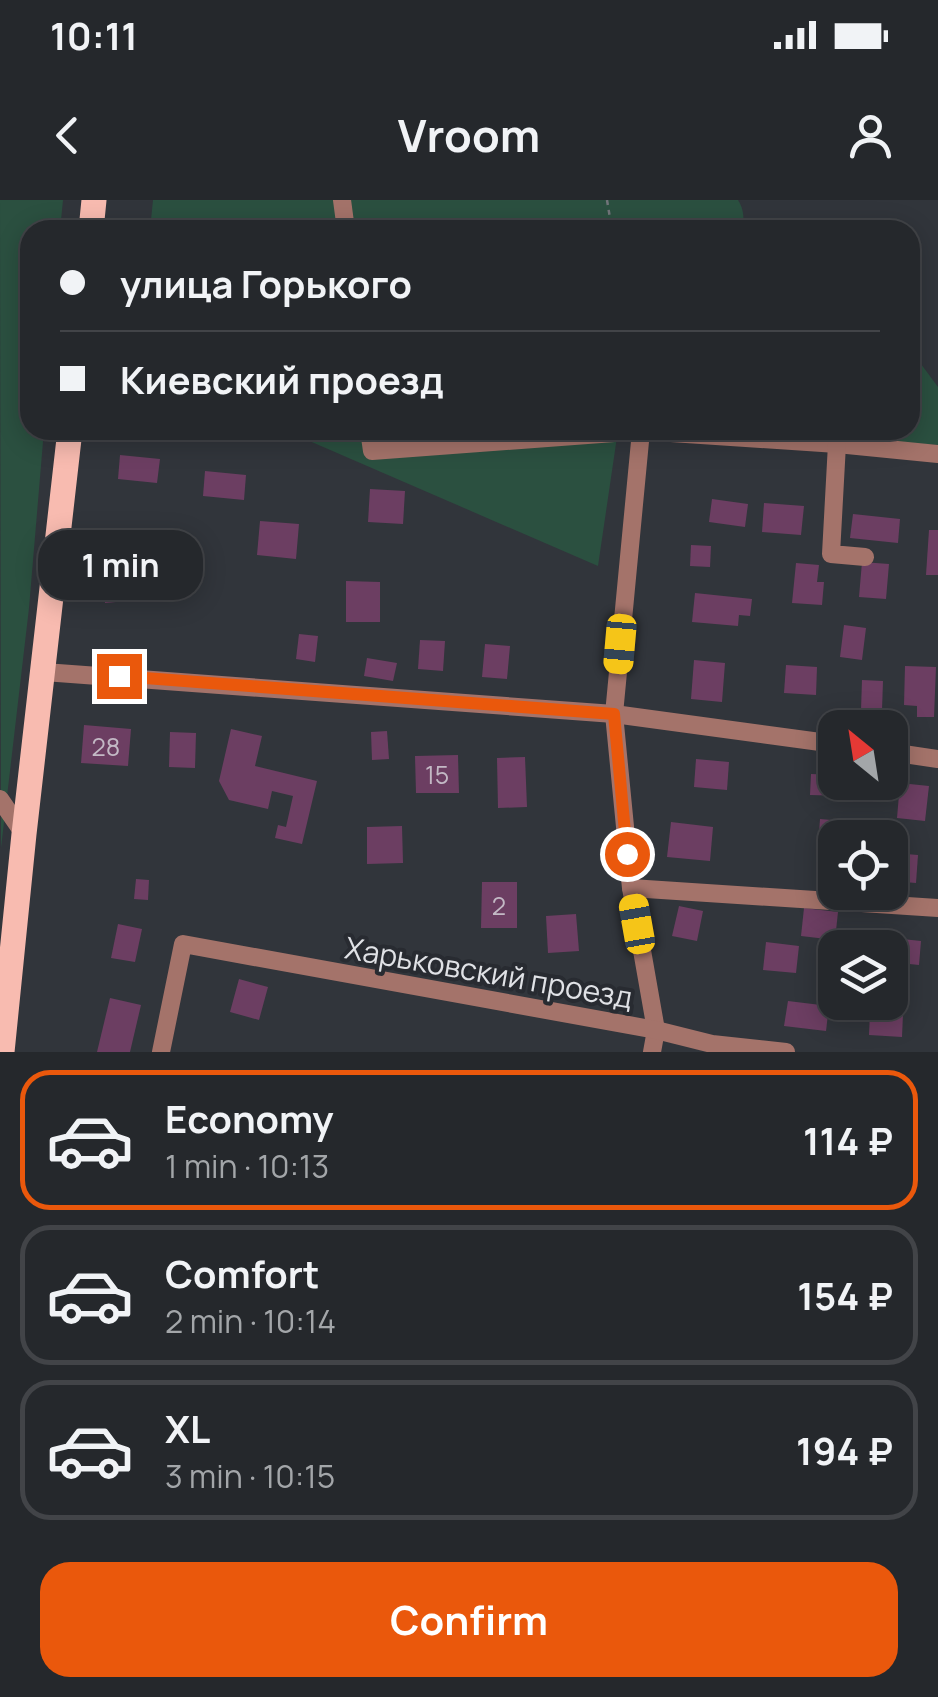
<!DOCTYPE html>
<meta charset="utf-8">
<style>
body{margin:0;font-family:Manrope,sans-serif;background:#313438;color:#f1f3f6;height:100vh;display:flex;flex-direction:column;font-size:38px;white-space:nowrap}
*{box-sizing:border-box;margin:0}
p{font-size:32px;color:#a3a6a9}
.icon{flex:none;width:55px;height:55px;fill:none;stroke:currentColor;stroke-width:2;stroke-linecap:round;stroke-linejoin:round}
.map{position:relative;height:852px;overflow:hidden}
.panel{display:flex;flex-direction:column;background:#25282c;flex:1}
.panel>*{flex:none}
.guide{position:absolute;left:20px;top:20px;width:900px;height:220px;border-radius:30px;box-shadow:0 5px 25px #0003,0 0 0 2px #424448;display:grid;align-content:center;height:220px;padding:0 40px;background:#25282c}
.needle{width:65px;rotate:330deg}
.tools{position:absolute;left:818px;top:510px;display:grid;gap:20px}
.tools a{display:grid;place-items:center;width:90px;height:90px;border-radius:20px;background:#25282c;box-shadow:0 5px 25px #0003,0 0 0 2px #424448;font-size:50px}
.end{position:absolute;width:45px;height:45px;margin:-22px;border:12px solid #ea580c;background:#fff;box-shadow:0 0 0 5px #fff}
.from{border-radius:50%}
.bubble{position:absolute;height:70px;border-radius:30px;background:#25282c;box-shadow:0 5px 25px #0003,0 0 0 2px #424448;font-size:32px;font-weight:700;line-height:70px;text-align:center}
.car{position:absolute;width:30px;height:60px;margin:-30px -15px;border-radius:12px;box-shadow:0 0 8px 2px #0007;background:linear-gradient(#f5c518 24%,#345 0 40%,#f5c518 0 76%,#345 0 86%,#f5c518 0)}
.guide b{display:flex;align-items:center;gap:35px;height:95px;font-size:38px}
.guide b+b{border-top:2px solid #424448}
.guide i{width:25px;height:25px;background:#f1f3f6}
ul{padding:18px 0 0;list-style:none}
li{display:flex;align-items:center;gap:30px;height:140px;margin:0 20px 15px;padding:0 20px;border:5px solid #424448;border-radius:30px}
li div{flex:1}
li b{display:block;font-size:38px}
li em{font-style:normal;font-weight:700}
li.selected{border-color:#ea580c}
li>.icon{width:90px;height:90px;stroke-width:1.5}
.button{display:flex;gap:20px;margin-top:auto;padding:20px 40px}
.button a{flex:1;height:115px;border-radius:30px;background:#ea580c;color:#fff;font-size:40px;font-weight:700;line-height:115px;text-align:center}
.status{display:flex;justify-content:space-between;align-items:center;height:70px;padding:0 50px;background:#25282c;direction:ltr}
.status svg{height:28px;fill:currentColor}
header{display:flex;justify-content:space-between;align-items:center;height:130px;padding:0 40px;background:#25282c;font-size:45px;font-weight:700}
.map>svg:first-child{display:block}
.green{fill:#2b5040}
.building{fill:#6c3e62}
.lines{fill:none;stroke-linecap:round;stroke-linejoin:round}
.path{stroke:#72757a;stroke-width:2.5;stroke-dasharray:5 5;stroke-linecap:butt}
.street{stroke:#a4736a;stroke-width:18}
.primary{stroke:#f8bbb0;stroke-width:25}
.route{stroke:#ea580c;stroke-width:12}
.labels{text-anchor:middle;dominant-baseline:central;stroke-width:8;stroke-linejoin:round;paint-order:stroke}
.number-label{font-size:25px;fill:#c3b9c5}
.street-label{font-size:30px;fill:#e0e2e6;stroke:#282b31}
</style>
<div class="status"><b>10:11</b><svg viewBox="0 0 49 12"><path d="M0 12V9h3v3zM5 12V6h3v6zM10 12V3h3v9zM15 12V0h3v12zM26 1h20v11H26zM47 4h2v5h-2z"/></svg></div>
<header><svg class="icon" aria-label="back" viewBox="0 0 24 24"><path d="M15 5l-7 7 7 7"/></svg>Vroom<svg class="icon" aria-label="person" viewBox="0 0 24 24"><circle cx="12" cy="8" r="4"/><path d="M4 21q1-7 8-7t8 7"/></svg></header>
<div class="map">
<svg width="938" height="852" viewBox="0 0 938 852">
<rect width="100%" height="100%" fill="#31353b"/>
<!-- green -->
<g class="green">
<polygon points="0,0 63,0 60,30 30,30 30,230 44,230 29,408 1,648"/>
<path d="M153,0H738C744,9 744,19 743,30H150Z"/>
<polygon points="910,155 921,164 938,187 938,245 738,230 910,230"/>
<polygon points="284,230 618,230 598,366"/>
</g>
<!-- building -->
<g class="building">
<polygon points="120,255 160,259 157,283 118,279"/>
<polygon points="205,271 246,275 244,300 203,296"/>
<polygon points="370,289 405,291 403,324 368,322"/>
<polygon points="712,299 748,304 745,327 709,322"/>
<polygon points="764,303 804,306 801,335 762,332"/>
<polygon points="853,314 900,319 898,343 850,338"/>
<polygon points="260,321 299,324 296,359 257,355"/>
<polygon points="929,330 938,330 938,375 926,375"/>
<polygon points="691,345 711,346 710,367 690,366"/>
<polygon points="862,362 889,364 886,399 859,397"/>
<polygon points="796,363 819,365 817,382 824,382 822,405 792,403"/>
<polygon points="134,366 138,400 105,403 102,370"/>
<polygon points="346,381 380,382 380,422 346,422"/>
<polygon points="695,393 752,399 750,416 739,415 738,426 692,422"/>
<polygon points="844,425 866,428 862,460 840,457"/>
<polygon points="299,434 318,436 315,462 296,459"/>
<polygon points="420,440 445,441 443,471 418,469"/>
<polygon points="485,444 510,446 507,479 482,477"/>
<polygon points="367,458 397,463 393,481 364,476"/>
<polygon points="694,460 725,463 722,502 691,499"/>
<polygon points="786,465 817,467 816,495 784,493"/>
<polygon points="905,466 936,467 934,517 917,517 917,506 904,505"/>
<polygon points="862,480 883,481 882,510 861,510"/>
<polygon points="84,525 131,529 128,566 81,563"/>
<polygon points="231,529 262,536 255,566 317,581 302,644 275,638 278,625 286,627 293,596 272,591 268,609 229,600 219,581"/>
<polygon points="387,531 389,559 372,560 371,532"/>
<polygon points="170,532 196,533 195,568 169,567"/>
<polygon points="458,555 459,593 416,593 415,556"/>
<polygon points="525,557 527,607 498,608 497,558"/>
<polygon points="696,559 729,562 727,590 694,587"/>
<polygon points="811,574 835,575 835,582 847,582 846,596 810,595"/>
<polygon points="900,583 929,586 925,621 897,618"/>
<polygon points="820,619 866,623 864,638 835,638 835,649 818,647"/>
<polygon points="671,622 713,627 710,661 667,657"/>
<polygon points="402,626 403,663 367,664 367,627"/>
<polygon points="894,653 918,655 916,683 892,681"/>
<polygon points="136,679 149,680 148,700 134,699"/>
<polygon points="482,682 517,682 517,728 481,728"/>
<polygon points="679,706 703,711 697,741 672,736"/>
<polygon points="804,708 838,712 835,740 801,736"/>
<polygon points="576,714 579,751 548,753 546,716"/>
<polygon points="118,724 142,729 135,762 111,758"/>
<polygon points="874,736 921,741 919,765 890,762 890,748 873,748"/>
<polygon points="766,742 799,746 796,773 763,770"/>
<polygon points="239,779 268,787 259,820 230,812"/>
<polygon points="110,798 141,805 130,852 97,852"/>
<polygon points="788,801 829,806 826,831 784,826"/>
<polygon points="870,812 903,814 902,837 869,835"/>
</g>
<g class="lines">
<!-- path -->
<polyline class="path" points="607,0 612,30"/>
<!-- street -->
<g class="street">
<polyline points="342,0 346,30"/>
<polyline points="369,230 372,251 641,231 837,244 938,254"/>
<polyline points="641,231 614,514 631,688 656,830 652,852"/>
<polyline points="837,244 831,354 865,357"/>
<polyline points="44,472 614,514 835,544"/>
<polyline points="890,552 938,559"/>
<polyline points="0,599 24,634"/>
<polyline points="631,688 938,708"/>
<polyline points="161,852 183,744 656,830 712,844 786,852"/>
</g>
<!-- primary -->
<g class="primary">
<polyline points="91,30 94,0"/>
<polyline points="2,852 24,634 70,230"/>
</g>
</g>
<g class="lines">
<!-- route -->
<polyline class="route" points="119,476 614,514 627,654"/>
</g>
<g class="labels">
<!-- number labels -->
<g class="number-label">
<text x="106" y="546">28</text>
<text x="437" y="574">15</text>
<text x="499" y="705">2</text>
</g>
<!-- street labels -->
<g class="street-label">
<text transform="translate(489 772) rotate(10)">Харьковский проезд</text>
</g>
</g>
</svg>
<div class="tools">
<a><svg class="needle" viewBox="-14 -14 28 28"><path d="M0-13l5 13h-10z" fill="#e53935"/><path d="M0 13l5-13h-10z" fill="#a3a6a9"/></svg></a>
<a><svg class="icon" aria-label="locate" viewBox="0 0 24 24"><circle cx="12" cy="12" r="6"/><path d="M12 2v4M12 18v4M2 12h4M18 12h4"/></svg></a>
<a><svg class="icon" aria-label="layers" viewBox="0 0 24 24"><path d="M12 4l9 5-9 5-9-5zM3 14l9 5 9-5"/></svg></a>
</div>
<i class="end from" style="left:627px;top:654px"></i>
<i class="end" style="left:119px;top:476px"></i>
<div class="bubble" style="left:38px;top:330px;width:165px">1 min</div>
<i class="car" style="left:620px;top:444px;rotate:185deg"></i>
<i class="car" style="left:637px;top:724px;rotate:350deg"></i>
<div class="guide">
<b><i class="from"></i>улица Горького</b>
<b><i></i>Киевский проезд</b>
</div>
</div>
<section class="panel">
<ul>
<li class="selected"><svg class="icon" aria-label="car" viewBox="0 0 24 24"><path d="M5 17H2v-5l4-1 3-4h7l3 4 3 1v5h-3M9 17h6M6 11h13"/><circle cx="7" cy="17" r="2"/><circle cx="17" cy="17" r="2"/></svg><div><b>Economy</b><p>1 min · 10:13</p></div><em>114 ₽</em></li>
<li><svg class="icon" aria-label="car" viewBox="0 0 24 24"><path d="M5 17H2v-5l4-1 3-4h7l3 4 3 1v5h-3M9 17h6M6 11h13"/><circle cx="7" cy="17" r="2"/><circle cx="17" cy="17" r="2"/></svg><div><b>Comfort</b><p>2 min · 10:14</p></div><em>154 ₽</em></li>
<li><svg class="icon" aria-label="car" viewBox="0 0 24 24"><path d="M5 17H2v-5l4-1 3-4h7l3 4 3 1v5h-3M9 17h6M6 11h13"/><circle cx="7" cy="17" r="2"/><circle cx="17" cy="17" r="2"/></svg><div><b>XL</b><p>3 min · 10:15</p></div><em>194 ₽</em></li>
</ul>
<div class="button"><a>Confirm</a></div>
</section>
